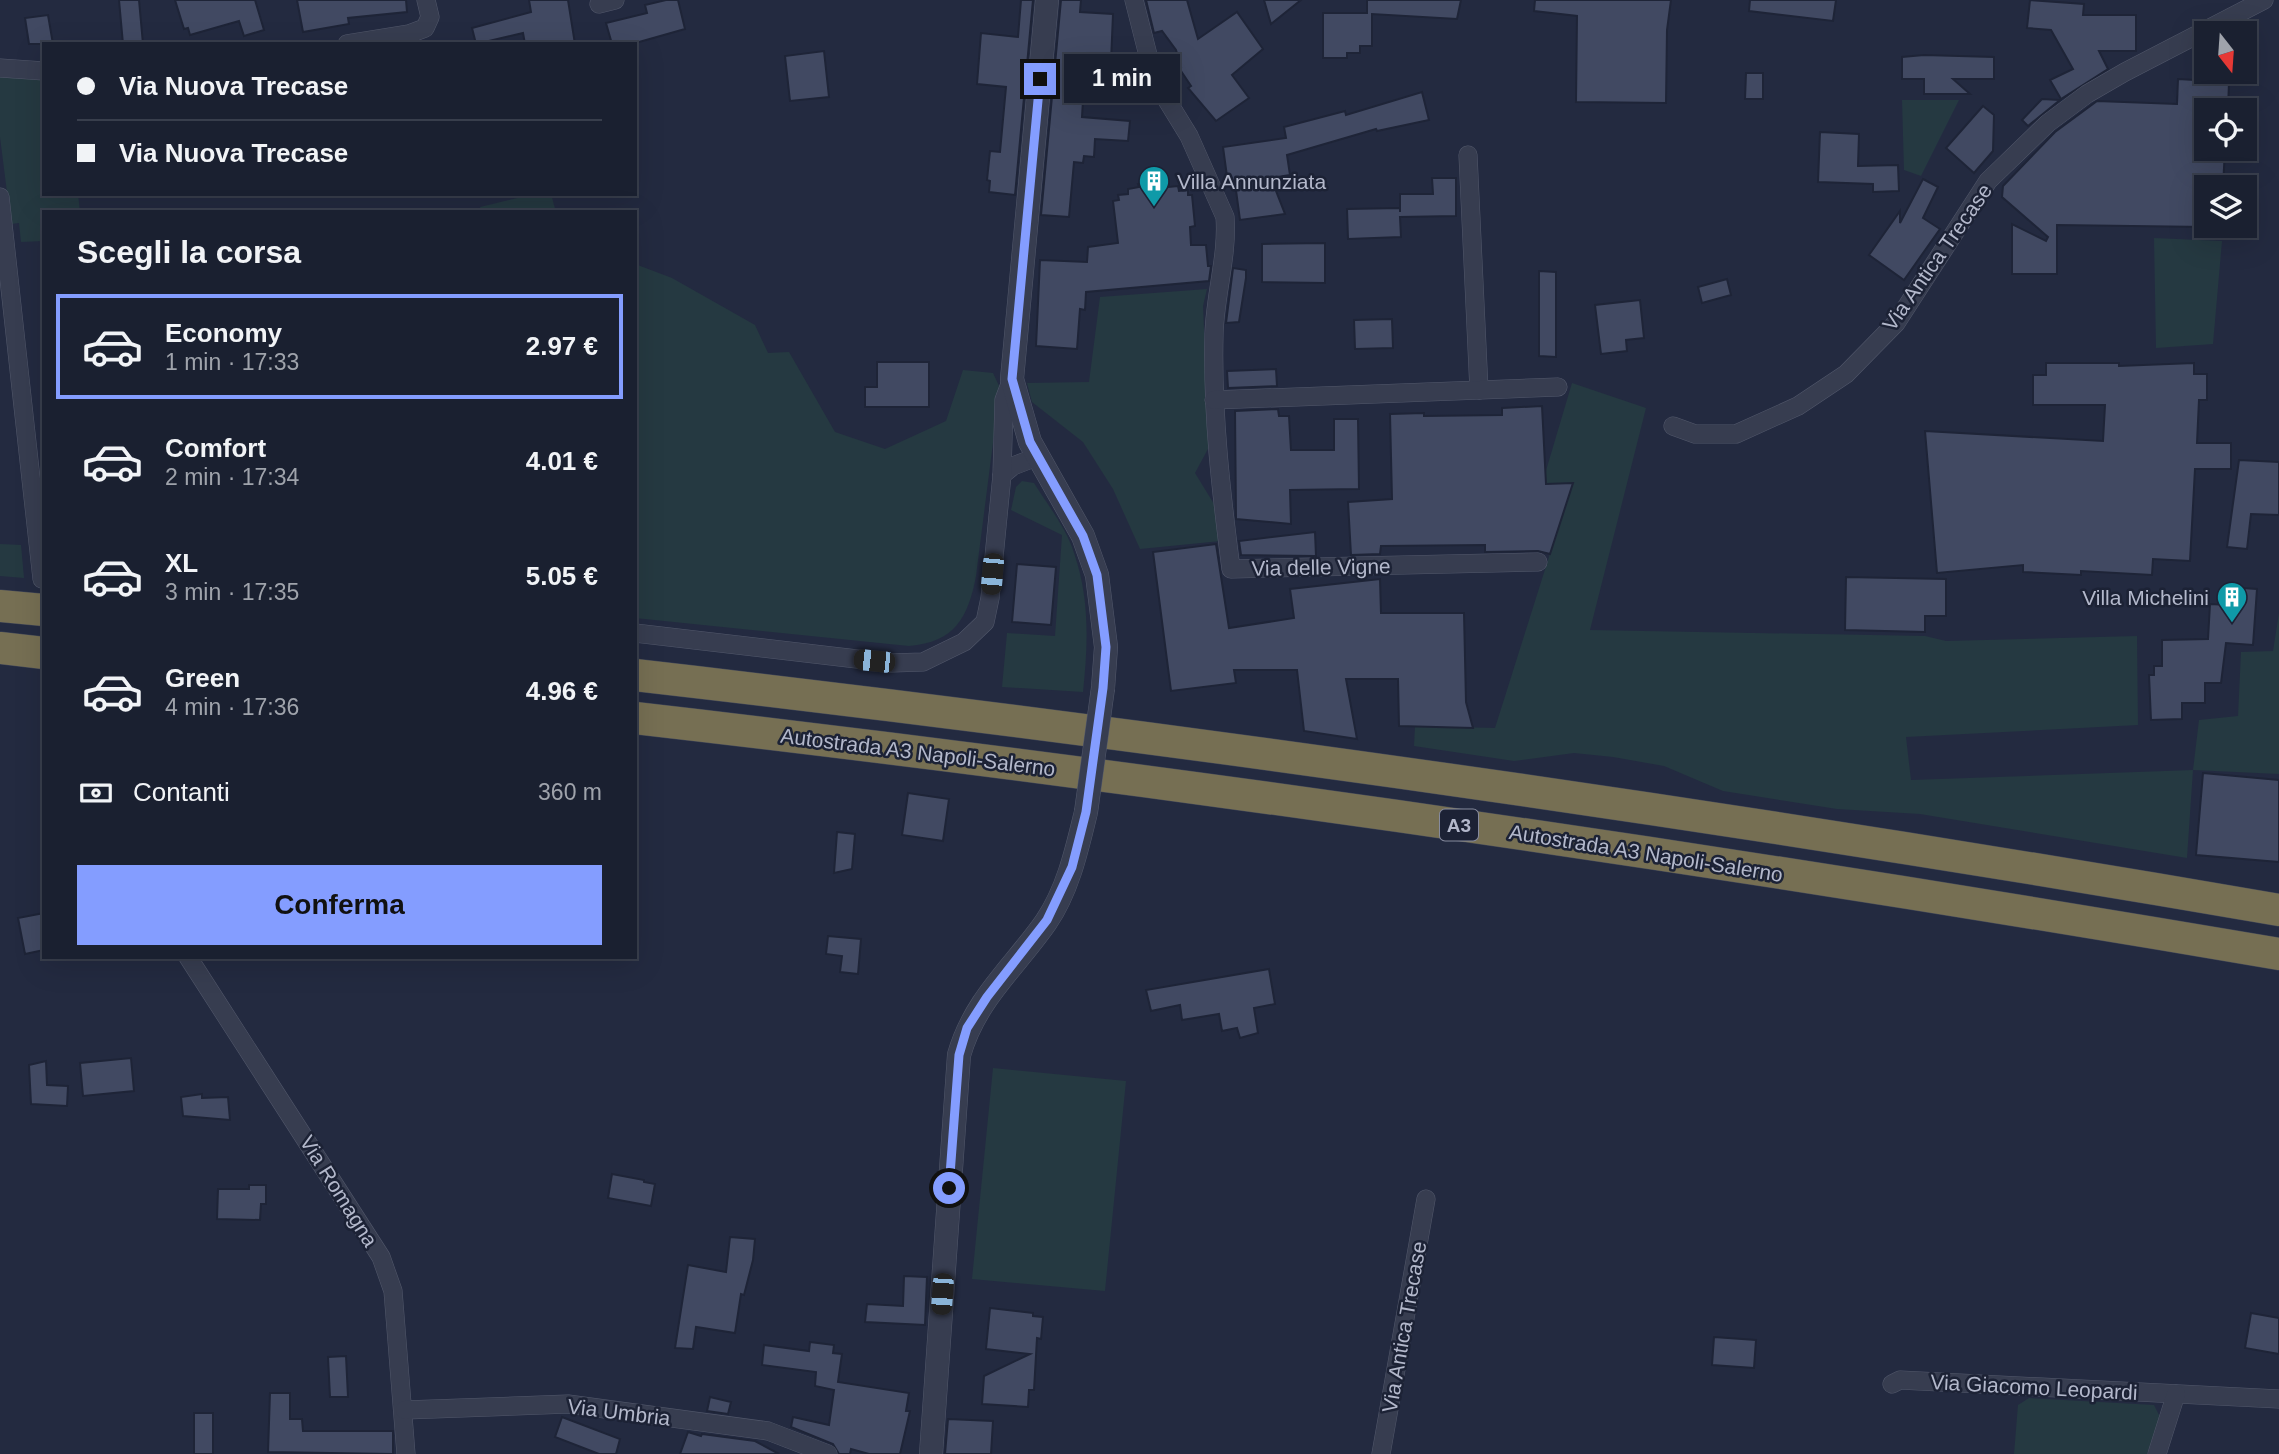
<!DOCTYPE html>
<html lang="it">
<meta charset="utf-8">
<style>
body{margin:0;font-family:Arial,sans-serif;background:#272d3c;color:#f1f3f6;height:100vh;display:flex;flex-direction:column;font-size:26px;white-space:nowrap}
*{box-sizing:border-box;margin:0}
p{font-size:23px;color:#9fa3ab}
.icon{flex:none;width:38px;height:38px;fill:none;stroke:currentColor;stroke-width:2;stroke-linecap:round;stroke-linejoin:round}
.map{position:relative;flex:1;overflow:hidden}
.panel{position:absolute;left:42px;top:210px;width:595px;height:749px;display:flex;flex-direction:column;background:#1a2030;border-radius:0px;box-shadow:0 7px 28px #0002,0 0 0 2px #383e4c}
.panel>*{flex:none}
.top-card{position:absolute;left:42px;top:42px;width:595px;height:154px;border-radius:0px;box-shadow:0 7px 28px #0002,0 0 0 2px #383e4c;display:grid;align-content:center;height:154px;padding:0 35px;background:#1a2030}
.needle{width:46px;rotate:163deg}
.fabs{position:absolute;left:2194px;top:21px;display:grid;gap:14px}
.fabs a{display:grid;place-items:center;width:63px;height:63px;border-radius:0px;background:#1a2030;box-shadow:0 7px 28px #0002,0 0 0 2px #383e4c;font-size:35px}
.end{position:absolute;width:32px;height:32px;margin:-16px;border:9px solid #849dff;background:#111;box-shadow:0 0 0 4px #111}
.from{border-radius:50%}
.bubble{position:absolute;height:49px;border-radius:0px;background:#1a2030;box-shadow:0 7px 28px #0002,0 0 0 2px #383e4c;font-size:23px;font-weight:600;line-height:49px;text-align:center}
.car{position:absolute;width:21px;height:42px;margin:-21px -10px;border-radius:9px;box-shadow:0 0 5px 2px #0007;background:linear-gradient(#222 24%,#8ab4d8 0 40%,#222 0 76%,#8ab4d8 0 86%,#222 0)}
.top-card b{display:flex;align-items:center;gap:24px;height:66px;font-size:26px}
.top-card b+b{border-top:2px solid #383e4c}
.top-card i{width:18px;height:18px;background:#f1f3f6}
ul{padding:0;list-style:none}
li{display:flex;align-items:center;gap:21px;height:105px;margin:0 14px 10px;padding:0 21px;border:4px solid transparent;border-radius:0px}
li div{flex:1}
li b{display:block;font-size:26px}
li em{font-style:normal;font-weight:600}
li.active{border-color:#849dff}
li>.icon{width:63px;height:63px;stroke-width:1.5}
h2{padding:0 35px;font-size:32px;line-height:84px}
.pay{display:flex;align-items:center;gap:18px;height:77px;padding:0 35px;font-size:26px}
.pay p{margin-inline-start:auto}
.primary-button{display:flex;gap:14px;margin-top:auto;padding:14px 35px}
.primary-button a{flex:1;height:80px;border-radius:0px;background:#849dff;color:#111;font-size:28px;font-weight:600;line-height:80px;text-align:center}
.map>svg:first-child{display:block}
.green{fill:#253941}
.building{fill:#414962;stroke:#1e2437;stroke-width:2}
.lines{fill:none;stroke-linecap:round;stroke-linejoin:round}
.minor-casing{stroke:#52586b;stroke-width:19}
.tertiary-casing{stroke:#52586b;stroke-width:24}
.motorway-casing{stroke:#3f4558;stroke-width:33}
.minor{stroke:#373d50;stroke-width:18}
.tertiary{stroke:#373d50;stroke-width:23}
.motorway{stroke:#766f53;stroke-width:32}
.tertiary-bridge-casing{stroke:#52586b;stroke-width:24;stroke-linecap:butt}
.tertiary-bridge{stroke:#373d50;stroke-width:23}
.route{stroke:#849dff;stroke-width:9}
.labels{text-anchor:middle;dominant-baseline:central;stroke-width:5;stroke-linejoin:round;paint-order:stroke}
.shield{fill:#1c2235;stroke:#868b9e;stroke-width:2}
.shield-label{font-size:19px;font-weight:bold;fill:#b3b8cb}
.poi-label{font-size:21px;fill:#b3b8cb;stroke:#1c2235;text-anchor:start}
.street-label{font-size:21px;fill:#b3b8cb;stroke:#1c2235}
</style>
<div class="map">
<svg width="2279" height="1454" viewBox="0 0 2279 1454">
<rect width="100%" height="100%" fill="#232a40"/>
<!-- green -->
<g class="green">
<polygon points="0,73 44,75 44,194 78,194 80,212 44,212 44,241 21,242 19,223 11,224 0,137"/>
<polygon points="1902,100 1959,100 1921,176 1904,170"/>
<polygon points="534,194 551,194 556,212 482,212 480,207"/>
<polygon points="2154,238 2222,241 2213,344 2156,348"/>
<path d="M635,264L672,278L755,325L768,353L789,352L835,432L885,449L946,421L963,370L993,373L1000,388L976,576C968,618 955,642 909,646L635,618Z"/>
<polygon points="1207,289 1203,306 1209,447 1195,473 1214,504 1221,541 1140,549 1113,489 1083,442 1032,402 1027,383 1089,382 1100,297"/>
<polygon points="1572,383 1646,408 1590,630 1925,636 1946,641 2137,636 2138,725 1906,737 1911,780 2193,770 2199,720 2238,716 2241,652 2273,651 2279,613 2279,774 2193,770 2187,858 1920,814 1837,809 1723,791 1664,766 1613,757 1574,753 1514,761 1414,746 1415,726 1495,728 1572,484 1542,484"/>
<path d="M1022,481L1034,483C1047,504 1067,529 1074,553C1090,599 1088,645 1083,692L1002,687L1007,633L1055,636L1062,535L1011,510L1016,487Z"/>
<polygon points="0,544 21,545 24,578 0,576"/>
<polygon points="993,1068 1126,1081 1105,1291 972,1279"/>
<polygon points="2029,1398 2154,1405 2160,1417 2147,1454 2014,1454 2018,1405"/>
</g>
<!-- building -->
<g class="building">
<polygon points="119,0 139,0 143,44 123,44"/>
<polygon points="175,0 255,0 264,30 244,36 239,21 190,35 188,28 184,29"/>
<polygon points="297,0 406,0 407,12 348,18 349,24 303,32"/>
<polygon points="529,0 568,0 575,44 525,44 523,33 476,44 472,28 531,12"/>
<polygon points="666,0 678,0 685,29 632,44 612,44 606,23 647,13 645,5"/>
<polygon points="1021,0 1033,0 1015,195 989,192 990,181 987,180 990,151 1000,152 1006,87 977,84 981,33 1018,37"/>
<polygon points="1061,0 1081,0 1080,12 1113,14 1110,86 1084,84 1082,117 1130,121 1128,141 1095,139 1094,157 1084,156 1083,163 1074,162 1069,217 1041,215"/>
<polygon points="1146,0 1187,0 1198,39 1237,12 1263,49 1232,75 1249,98 1216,121 1188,88 1191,86 1179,68 1181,67 1176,50 1162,31 1154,33"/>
<polygon points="1264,0 1301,0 1271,24"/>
<polygon points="1367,0 1461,0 1457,19 1372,14 1372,46 1360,46 1360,53 1347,53 1347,58 1323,58 1323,13 1367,13"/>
<polygon points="1535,0 1671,0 1667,30 1666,103 1576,102 1577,16 1534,11"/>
<polygon points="1750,0 1836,0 1833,21 1749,11"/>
<polygon points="2030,0 2084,4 2083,15 2136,15 2136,51 2099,51 2108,69 2061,99 2050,80 2073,69 2051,30 2027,28"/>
<polygon points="48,15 53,44 29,44 25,18"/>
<polygon points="824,51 829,97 790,101 785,56"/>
<polygon points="1924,55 1994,57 1994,79 1953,79 1970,94 1924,94 1924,79 1902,79 1902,57"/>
<polygon points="1746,73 1763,73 1763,99 1745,99"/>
<polygon points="2178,79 2229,82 2228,110 2207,110 2207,149 2225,149 2223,187 2207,187 2207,227 2057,225 2057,274 2012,274 2012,224 2046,241 2048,237 2002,197 2003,186 2055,132 2093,104 2097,101 2177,104"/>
<polygon points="1422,92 1429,120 1377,131 1376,129 1287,155 1290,175 1271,178 1285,214 1240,220 1235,183 1228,184 1223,147 1286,138 1284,127 1345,111 1346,115"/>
<polygon points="2042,99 2060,100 2028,126 2022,120"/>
<polygon points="1983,106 1994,115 1993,151 1974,173 1946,148"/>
<polygon points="1820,132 1859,134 1858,166 1898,165 1899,191 1873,192 1873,184 1818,182"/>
<polygon points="1432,178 1456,178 1456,216 1400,217 1401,237 1348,239 1347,209 1400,208 1400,212 1400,194 1433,194"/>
<polygon points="1923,179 1938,187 1923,218 1940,229 1904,280 1869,255 1900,211 1900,223"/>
<polygon points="1168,180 1169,187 1178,186 1179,191 1188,190 1188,195 1192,195 1195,226 1190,227 1191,245 1206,245 1208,266 1211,266 1209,281 1086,292 1085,310 1080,309 1077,349 1036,346 1040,260 1087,262 1088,247 1118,243 1113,201 1119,200 1118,195 1128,194 1128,189 1139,187 1138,184"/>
<polygon points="1325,243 1325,283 1262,282 1262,244"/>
<polygon points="1233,268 1246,270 1246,278 1239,322 1226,323"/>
<polygon points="1539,271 1556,272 1556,357 1539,356"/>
<polygon points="1727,279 1731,295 1702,303 1698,287"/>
<polygon points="1640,300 1644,338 1626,340 1627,351 1601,354 1595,305"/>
<polygon points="1392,319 1393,348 1355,349 1354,320"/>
<polygon points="877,362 929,362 929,407 865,407 865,387 877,387"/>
<polygon points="2046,363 2119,363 2119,366 2194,363 2194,374 2207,374 2207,400 2199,400 2197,443 2231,443 2231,469 2195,469 2190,561 2153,559 2152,575 2081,571 2081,575 2023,572 2023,565 1937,573 1925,431 2103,441 2105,405 2033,405 2033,375 2046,375"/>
<polygon points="1276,369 1277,386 1228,388 1227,371"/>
<polygon points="1542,406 1546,484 1573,483 1550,554 1538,551 1485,552 1485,545 1381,546 1380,554 1351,555 1348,502 1392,499 1390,414 1424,413 1424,416 1502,415 1502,408"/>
<polygon points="1278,409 1279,416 1289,416 1291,450 1334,450 1334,419 1358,419 1359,489 1290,490 1291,524 1236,519 1235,411"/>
<polygon points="2239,460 2279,462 2279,515 2251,514 2247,549 2227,547"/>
<polygon points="1315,532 1316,556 1241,555 1239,541"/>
<polygon points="1216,544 1229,628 1294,618 1290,589 1380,579 1381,613 1464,613 1466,702 1473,728 1399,726 1398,679 1346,679 1357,739 1304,731 1297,670 1234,670 1236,683 1171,691 1153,552"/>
<polygon points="1017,564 1056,567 1051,625 1012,622"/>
<polygon points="1846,577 1946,579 1946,616 1925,616 1925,632 1845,630"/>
<polygon points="2229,587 2257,589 2253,645 2226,643 2221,683 2205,683 2205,703 2182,703 2182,719 2151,720 2149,675 2154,675 2154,666 2162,666 2162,640 2208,639 2210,604 2228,605"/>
<polygon points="2203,773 2279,780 2279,862 2196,855"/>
<polygon points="908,793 949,799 943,841 902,835"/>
<polygon points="837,832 855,834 852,869 834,873"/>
<polygon points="44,913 44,950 25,954 18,918"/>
<polygon points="828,936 861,939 858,974 840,972 842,956 826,954"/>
<polygon points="1269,969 1275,1004 1254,1008 1258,1033 1240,1038 1237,1028 1222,1031 1219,1014 1182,1020 1180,1005 1151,1011 1146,990"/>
<polygon points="131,1058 134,1091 83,1096 80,1063"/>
<polygon points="46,1061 47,1085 68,1086 67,1106 31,1104 29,1065"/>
<polygon points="202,1094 202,1098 228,1097 230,1120 183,1116 181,1097"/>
<polygon points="612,1174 644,1180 644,1182 655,1184 651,1206 608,1198"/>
<polygon points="249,1185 266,1185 266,1204 261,1204 260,1220 217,1219 218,1189 249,1189"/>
<polygon points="730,1237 755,1239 753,1260 744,1295 741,1294 735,1333 696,1327 693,1349 675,1348 688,1265 726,1272"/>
<polygon points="904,1276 927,1277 925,1325 865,1322 867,1304 903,1306"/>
<polygon points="990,1308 1033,1313 1033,1316 1043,1317 1041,1339 1037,1338 1034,1390 1029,1390 1028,1407 982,1404 984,1376 1030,1354 986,1349"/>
<polygon points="2251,1313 2279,1318 2279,1354 2245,1348"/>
<polygon points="1714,1337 1756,1340 1754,1368 1712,1365"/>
<polygon points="810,1342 834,1345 833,1353 842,1354 838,1382 909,1393 906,1411 910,1411 900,1454 869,1454 851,1449 850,1454 839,1454 833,1444 791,1427 793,1417 829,1425 834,1390 815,1386 816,1372 762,1365 764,1345 809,1351"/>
<polygon points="346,1356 348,1397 330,1397 328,1357"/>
<polygon points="270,1393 290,1393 290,1419 302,1419 303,1431 393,1431 393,1454 268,1452"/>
<polygon points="710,1397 731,1402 728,1414 707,1411"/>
<rect x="194" y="1413" width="19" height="41"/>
<polygon points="562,1417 620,1439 616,1454 599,1454 555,1437"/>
<polygon points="948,1419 993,1421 991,1454 945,1454"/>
<polygon points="688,1432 701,1436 702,1434 755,1441 779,1454 680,1454"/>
</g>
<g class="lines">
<!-- minor casing -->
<g class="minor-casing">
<g id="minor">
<path d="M1134,0L1150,63L1162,92L1189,136L1225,217C1228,255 1215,295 1214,334C1212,413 1221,491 1231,569L1538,562"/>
<polyline points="599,4 615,0"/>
<polyline points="347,44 409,34 425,28 430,17 426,0"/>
<polyline points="0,68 44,71"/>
<polyline points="1468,155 1479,390"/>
<polyline points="0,197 42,579"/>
<polyline points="1214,400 1558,387"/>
<polyline points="1673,426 1695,434 1736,434 1798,406 1846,374 1896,323 1988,181 2048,123 2087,94 2125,72 2264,0"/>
<polyline points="1002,475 1013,466 1039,456"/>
<polyline points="635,633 891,663 923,662 964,642 985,622 990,598 1002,475 1004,400 1012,379"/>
<polyline points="188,957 381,1257 393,1291 406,1454"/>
<polyline points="1892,1384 1900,1380 2279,1399"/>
<polyline points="405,1410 568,1404 768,1431 828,1454"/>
<polyline points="1381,1454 1426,1199"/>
<polyline points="2157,1454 2176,1394"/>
</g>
</g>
<!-- tertiary casing -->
<g class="tertiary-casing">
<g id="tertiary">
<polyline points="1047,0 1012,379 1030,442 1083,536 1097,575 1106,647 1103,688"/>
<path d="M931,1454L959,1055C975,999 1014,968 1046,922C1068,890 1077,849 1086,812"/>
</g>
</g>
<!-- motorway casing -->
<g class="motorway-casing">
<g id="motorway">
<polyline points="0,606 44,610"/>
<polyline points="0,648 44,653"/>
<path d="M635,675C1185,738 1734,816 2279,910"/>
<path d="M635,718C1185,781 1733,861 2279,954"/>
</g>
</g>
<!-- minor -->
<use href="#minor" class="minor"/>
<!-- tertiary -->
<use href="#tertiary" class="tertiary"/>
<!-- motorway -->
<use href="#motorway" class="motorway"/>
<!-- tertiary-bridge casing -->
<g class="tertiary-bridge-casing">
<polyline id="tertiary-bridge" points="1086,812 1103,688"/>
</g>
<!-- tertiary-bridge -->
<use href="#tertiary-bridge" class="tertiary-bridge"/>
</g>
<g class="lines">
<!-- route -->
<polyline class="route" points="949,1188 959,1055 967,1028 987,997 1047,920 1072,867 1086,812 1103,688 1106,647 1097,575 1083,536 1030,442 1012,379 1040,79"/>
</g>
<!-- icons -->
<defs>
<g id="building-pin" transform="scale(1.575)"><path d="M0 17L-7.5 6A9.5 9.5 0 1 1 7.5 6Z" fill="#0f9aa8" stroke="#1c2235"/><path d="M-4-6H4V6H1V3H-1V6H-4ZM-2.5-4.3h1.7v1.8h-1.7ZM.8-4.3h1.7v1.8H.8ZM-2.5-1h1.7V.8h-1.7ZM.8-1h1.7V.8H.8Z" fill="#fff"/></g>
</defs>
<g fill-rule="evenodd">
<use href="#building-pin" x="1154" y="181"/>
<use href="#building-pin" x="2232" y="597"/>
</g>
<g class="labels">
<!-- shield labels -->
<rect class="shield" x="1440" y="809.5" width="38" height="31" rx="5"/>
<g class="shield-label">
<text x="1459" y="825">A3</text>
</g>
<!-- poi labels -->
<g class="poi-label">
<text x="1177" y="181">Villa Annunziata</text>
<text x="2209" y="597" text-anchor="end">Villa Michelini</text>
</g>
<!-- street labels -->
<g class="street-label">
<text transform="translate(1937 257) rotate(-55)">Via Antica Trecase</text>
<text transform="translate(1321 567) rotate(-1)">Via delle Vigne</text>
<text transform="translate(918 752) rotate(7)">Autostrada A3 Napoli-Salerno</text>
<text transform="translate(1646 853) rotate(9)">Autostrada A3 Napoli-Salerno</text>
<text transform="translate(339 1191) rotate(58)">Via Romagna</text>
<text transform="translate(1404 1327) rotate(-80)">Via Antica Trecase</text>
<text transform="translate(2034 1387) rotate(3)">Via Giacomo Leopardi</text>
<text transform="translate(619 1412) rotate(7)">Via Umbria</text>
</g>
</g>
</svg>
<div class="fabs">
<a><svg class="needle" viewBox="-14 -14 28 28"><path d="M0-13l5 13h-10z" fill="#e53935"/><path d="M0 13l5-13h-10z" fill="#9fa3ab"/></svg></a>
<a><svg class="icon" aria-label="locate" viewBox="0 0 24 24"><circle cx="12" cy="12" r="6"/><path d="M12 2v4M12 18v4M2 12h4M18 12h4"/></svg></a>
<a><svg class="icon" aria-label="layers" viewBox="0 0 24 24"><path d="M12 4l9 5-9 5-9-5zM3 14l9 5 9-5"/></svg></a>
</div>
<i class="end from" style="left:949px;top:1188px"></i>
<i class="end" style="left:1040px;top:79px"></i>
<div class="bubble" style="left:1064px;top:54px;width:116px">1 min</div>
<i class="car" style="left:992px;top:574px;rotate:185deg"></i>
<i class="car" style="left:874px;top:661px;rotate:276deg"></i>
<i class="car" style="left:942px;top:1294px;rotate:184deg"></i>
<div class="top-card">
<b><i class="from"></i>Via Nuova Trecase</b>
<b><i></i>Via Nuova Trecase</b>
</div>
<section class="panel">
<h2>Scegli la corsa</h2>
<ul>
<li class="active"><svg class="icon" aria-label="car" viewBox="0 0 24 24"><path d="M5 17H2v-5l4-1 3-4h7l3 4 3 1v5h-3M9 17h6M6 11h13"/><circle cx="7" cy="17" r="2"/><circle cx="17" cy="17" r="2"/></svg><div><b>Economy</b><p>1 min · 17:33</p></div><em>2.97 €</em></li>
<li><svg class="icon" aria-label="car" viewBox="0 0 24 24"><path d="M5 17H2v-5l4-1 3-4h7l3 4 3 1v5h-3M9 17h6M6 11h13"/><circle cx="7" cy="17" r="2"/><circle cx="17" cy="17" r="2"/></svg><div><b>Comfort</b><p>2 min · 17:34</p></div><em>4.01 €</em></li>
<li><svg class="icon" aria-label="car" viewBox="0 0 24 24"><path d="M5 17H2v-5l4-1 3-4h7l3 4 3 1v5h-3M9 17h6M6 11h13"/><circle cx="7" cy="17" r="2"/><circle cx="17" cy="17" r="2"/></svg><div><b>XL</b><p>3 min · 17:35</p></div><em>5.05 €</em></li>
<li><svg class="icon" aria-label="car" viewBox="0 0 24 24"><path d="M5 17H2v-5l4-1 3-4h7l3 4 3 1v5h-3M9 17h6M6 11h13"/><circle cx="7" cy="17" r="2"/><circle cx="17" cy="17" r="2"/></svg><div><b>Green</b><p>4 min · 17:36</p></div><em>4.96 €</em></li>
</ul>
<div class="pay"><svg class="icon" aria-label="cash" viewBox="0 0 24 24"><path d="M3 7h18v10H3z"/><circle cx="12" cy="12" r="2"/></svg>Contanti<p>360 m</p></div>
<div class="primary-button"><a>Conferma</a></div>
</section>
</div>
